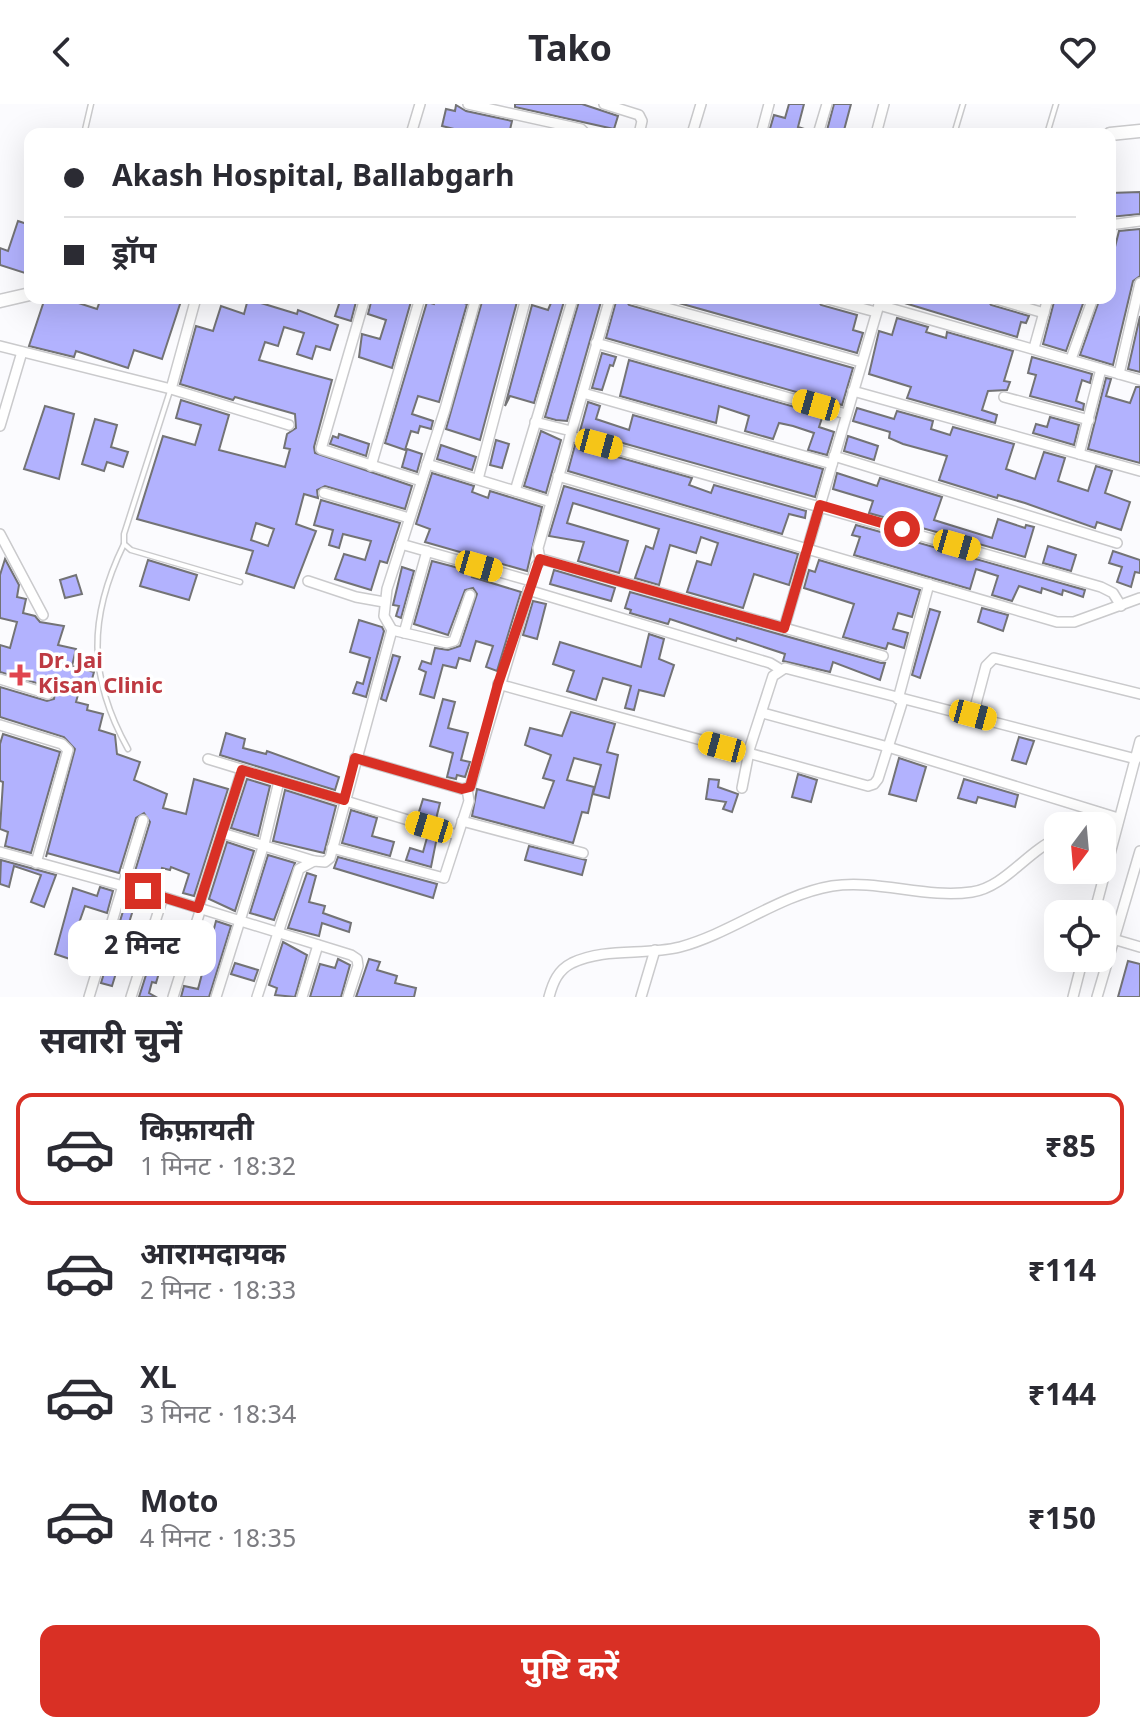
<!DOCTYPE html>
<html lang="hi">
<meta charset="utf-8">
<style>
body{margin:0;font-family:Georgia,"Noto Sans Devanagari",serif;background:#f2f2f3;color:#2b2b33;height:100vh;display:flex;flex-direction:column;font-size:30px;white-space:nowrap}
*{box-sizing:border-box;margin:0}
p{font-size:26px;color:#7c7c81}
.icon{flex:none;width:44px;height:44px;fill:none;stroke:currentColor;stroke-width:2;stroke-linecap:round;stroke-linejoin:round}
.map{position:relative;height:893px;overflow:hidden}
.drawer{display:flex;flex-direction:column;background:#fff;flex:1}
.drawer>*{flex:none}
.guide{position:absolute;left:24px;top:24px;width:1092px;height:176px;border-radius:16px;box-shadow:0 8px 32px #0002;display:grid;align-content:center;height:176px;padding:0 40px;background:#fff}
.needle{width:52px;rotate:196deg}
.fabs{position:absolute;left:1044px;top:708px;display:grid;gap:16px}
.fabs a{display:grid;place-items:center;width:72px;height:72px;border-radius:16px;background:#fff;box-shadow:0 8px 32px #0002;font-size:40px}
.end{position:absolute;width:36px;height:36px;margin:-18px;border:10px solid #d93025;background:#fff;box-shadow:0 0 0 4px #fff}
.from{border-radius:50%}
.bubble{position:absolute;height:56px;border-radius:16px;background:#fff;box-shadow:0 8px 32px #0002;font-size:26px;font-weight:700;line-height:56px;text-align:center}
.car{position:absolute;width:24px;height:48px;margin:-24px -12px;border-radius:10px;box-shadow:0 0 6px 2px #0007;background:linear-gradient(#f5c518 24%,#345 0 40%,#f5c518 0 76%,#345 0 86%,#f5c518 0)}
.guide b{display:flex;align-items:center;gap:28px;height:76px;font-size:30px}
.guide b+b{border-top:2px solid #e1e1e2}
.guide i{width:20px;height:20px;background:#2b2b33}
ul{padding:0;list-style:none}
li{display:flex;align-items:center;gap:24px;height:112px;margin:0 16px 12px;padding:0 24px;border:4px solid transparent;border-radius:16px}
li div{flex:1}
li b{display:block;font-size:30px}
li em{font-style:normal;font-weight:700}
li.on{border-color:#d93025}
li>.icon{width:72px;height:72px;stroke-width:1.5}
h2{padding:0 40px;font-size:36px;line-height:96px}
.button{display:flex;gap:16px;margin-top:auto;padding:16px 40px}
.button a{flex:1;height:92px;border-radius:16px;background:#d93025;color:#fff;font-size:32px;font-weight:700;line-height:92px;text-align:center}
header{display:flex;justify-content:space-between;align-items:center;height:104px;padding:0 40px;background:#fff;font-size:36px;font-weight:700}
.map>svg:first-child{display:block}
.building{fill:#b2b2fe;stroke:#737375;stroke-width:2;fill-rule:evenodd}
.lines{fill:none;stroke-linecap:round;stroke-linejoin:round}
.lane-casing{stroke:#cacacc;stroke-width:7}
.street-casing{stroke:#cacacc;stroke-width:12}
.secondary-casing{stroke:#cacacc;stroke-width:15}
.lane{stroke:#fff;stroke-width:4}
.street{stroke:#fff;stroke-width:9}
.secondary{stroke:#fff;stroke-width:12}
.route{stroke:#d93025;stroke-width:10}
.health-dot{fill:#e0444e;stroke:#fff;stroke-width:3}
.labels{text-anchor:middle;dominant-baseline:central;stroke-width:7;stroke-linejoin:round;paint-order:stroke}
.health-label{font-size:22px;font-weight:bold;fill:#be3a42;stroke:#fff;text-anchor:start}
</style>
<header><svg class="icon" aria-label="back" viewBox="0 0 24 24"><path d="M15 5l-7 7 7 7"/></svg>Tako<svg class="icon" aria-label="heart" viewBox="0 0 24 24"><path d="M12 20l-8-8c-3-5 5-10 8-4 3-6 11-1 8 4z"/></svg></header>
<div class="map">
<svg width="1140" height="893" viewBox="0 0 1140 893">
<rect width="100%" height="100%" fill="#fbfbfe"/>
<!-- building -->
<g class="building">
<polygon points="515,0 582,0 618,12 614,25 515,3"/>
<polygon points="789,0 804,0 798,23 811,27 811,30 769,28 774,11 785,14"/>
<polygon points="834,0 851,0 843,30 826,30"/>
<polygon points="456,1 466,7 512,17 509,30 474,30 442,22 446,5 455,7"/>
<polygon points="1140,88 1140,110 1110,113 1110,89"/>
<polygon points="18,117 30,121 28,170 0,161 0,144 8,147"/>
<polygon points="1140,125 1140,172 1133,177 1113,261 1080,251 1100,194 1110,194 1110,163 1119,127"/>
<polygon points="45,194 63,194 97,205 101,194 182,194 162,255 134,246 128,264 76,247 74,253 29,242"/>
<polygon points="341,194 357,194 351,217 335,212"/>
<polygon points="372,194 412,194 392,264 359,253 362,230 380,235 386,216 368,210"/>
<polygon points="436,194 451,194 467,200 439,298 418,292 412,310 433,317 431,325 420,322 418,329 411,327 405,346 385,339 427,198 434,200"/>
<polygon points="483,194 518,194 480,336 446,325"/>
<polygon points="553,194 565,194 534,299 510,292 505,302 532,201 548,206"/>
<polygon points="580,194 602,194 567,317 556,316 545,313"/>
<polygon points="617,194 624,194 629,201 853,264 842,301 606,234"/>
<polygon points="661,194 816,194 821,201 857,211 853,226 863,229 857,249"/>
<polygon points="888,194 986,194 991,201 1029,212 1026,219 1021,218 1017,233"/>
<polygon points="1055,194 1085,194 1066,247 1043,240"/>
<path d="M248,195L297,210L298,206L338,221L330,246L316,242L312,255L297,250L304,229L284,223L278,242L265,238L259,256L332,276L314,343L315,349L412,382L405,405L325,382L317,386L318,394L304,390L296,420L316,427L294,484L246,469L253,447L137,415L163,332L195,341L201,321L176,314L181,296L229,311L219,346L285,363L290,345L284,344L287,330L296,324L295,310L235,293L233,296L180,280L196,222L213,227L221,202L244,210ZM256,419L274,425L268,442L251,436Z"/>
<polygon points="1140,212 1140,268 1128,265"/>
<polygon points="897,214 928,223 926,228 946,234 947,228 1013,247 1004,277 1010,278 1007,286 988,287 982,306 997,311 995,319 907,294 911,283 869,270 879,227 892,231"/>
<polygon points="602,249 616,253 613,262 610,261 602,286 592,284"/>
<polygon points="1032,253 1092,270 1090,279 1082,276 1076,297 1084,300 1083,306 1030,292 1036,271 1028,269"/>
<polygon points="629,256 823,311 819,323 834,328 827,351 808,346 814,329 793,322 779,319 773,335 745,327 749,312 719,302 716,319 620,292"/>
<polygon points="1106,274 1111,275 1106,292 1130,299 1136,283 1140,283 1140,359 1088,345"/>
<polygon points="588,298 600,302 596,315 629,326 633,311 823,365 815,393 580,327"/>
<polygon points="45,302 74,310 59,375 24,365"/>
<polygon points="857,304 894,315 897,307 933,317 931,325 950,331 953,323 1014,340 1006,365 1035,375 1044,348 1065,354 1058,377 1088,387 1096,362 1112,367 1105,389 1130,398 1121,426 1097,418 1095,424 1025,399 998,391 997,394 939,376 947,352 903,340 889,334 890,328 853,317"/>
<polygon points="1050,313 1079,321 1074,341 1033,329 1036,320 1047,323"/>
<polygon points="95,315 117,321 111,343 128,348 123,363 107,358 104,367 82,360"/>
<polygon points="541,327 561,336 546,389 524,382"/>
<polygon points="339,330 369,340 366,352 330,340 333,332 338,334"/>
<polygon points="848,332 878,342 874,356 844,347"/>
<polygon points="496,336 509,340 502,364 490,361"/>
<polygon points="441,341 476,353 472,366 437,355"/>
<polygon points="575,341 692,374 689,381 711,389 714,381 806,407 805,414 789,410 782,430 568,367"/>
<polygon points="407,345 422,350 417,368 402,363"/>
<polygon points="432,369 474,382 472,388 488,394 490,387 542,403 527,467 425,438 430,425 416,420"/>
<polygon points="837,369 877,382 880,374 942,393 934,416 992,434 998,415 1025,424 1026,421 1034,423 1025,453 869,409 873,397 833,385"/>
<polygon points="564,382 798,450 789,481 754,470 743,504 687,488 697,457 711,461 718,439 701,433 696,449 670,441 659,481 635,474 646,442 653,445 659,425 573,399 567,419 628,437 619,469 578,457 584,438 549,432"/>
<polygon points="321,396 400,419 387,459 380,457 371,486 335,475 344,450 365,456 371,437 343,430 339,444 329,441 333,426 314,421"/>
<polygon points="856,421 1085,486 1083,493 1063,486 1062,491 1042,484 1041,489 1019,482 1012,497 992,491 998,472 976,465 970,485 854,451 860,433 852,431"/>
<polygon points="1048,442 1076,451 1071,467 1043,459"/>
<polygon points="1113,447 1140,456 1140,469 1135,468 1131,483 1117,478 1122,463 1109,459"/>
<polygon points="5,455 19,481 17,493 26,495 23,509 35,512 40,518 64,522 58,541 76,545 72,562 94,568 90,582 81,580 76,598 88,601 87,606 103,610 99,626 115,631 117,650 140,658 134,676 167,690 163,704 186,710 194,675 228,685 194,792 183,789 189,770 171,763 170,766 162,764 158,781 132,777 150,718 144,709 136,714 119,769 47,749 46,753 75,645 64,633 0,613 0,583 47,597 54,595 55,589 50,583 0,568 0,541 10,544 17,518 0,514 0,471"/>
<polygon points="148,456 197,471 189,496 140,482"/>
<polygon points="819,456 920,486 912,513 898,509 893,525 908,529 904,544 888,539 886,545 843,533 854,500 804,484 809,466 815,468"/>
<polygon points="432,457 474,468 472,473 521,488 497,567 486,563 493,542 476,537 470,557 459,554 456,564 443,561 434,594 420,590 426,568 419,565 422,557 431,560 435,544 448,546 460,542 477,490 473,484 465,486 448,531 414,520"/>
<polygon points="402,463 414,467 401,514 396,512 399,502 393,501"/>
<polygon points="554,466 615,484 611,497 550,480"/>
<polygon points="76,471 82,490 65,494 60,476"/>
<polygon points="630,488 881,559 885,559 880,576 833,558 830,568 783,557 785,550 737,534 736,537 670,515 668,520 630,509 631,506 625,504"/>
<polygon points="533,497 546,500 537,535 523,531"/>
<polygon points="982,504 1008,511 1003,527 978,518"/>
<polygon points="930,505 940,508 920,574 912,571"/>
<polygon points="359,516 382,523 384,527 366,593 353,589 357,578 363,580 370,554 350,548"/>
<polygon points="649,530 664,535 659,555 674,561 664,592 639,586 634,606 625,604 631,582 603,574 596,596 567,587 574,567 553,560 560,538 641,563"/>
<polygon points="393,551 400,553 386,597 381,595"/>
<polygon points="443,595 455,598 448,624 468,629 461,656 470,658 465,673 457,671 456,675 447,673 453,649 430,642"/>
<polygon points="571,608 615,620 607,648 618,651 609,694 593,690 601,661 574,654 567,676 594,683 588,709 582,708 573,739 472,712 477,685 544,704 554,677 543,674 551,651 525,641 530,624 562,632"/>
<polygon points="226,629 245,635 243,644 266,650 267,647 339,673 335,686 220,651"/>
<polygon points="3,630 60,648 31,749 5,742 8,728 0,725 3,678 0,677 0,640"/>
<polygon points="1019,633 1034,637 1026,660 1012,656"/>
<polygon points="899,654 926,663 916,697 889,690"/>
<polygon points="798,670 817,676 811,698 792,693"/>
<polygon points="247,675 270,682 258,732 231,724"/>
<polygon points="709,675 719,676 718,683 738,690 732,708 723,705 726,698 706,695"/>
<polygon points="964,675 1018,691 1015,703 978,693 976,699 958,694"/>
<polygon points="285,686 336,702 324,749 273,737"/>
<polygon points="423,695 440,699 436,715 418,711"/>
<polygon points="351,706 377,714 372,732 394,738 390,752 342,739"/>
<polygon points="428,730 437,733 431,763 406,756 410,744 423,748"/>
<polygon points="227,738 254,747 235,807 209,795"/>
<polygon points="529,742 586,756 582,771 525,756"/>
<polygon points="268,751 295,759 274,816 250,809"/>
<polygon points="338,753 437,780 433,794 334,764"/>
<polygon points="1,756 56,771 44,803 31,798 41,771 14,762 9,783 0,780"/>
<polygon points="307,769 316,772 309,798 325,802 323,809 351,819 349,828 322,819 319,832 288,824"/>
<polygon points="100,783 113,787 107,809 85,802 73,836 96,843 91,862 55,850 73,784 97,792"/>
<polygon points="128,791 137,793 128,822 144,827 134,860 120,856 112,882 101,879"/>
<polygon points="216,817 231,822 209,893 181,893 184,882 198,885"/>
<polygon points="283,838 307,851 295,893 275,891 277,884 269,881"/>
<polygon points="152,852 163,855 156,879 152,878 149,889 156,893 139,893"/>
<polygon points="338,855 350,861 341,893 310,893 320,860 335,864"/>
<polygon points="369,855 380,858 377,866 397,872 395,879 416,884 414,893 356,893"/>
<polygon points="1128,857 1140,860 1140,893 1118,893"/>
<polygon points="235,859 258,866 254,877 231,870"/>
</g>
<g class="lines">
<!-- lane casing -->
<g class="lane-casing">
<g id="lane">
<polyline points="84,30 91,0"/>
<polyline points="954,30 963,0"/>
<polyline points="1047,30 1056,0"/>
<polyline points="170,287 124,430 124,440 131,446 240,478"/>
<path d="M124,440C88,514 88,573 128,645"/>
</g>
</g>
<!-- street casing -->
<g class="street-casing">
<g id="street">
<polyline points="468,0 581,25 586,30"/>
<polyline points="604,0 639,11 642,17 639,30"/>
<polyline points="411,30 420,0"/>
<polyline points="692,30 701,0"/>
<polyline points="761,30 769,0"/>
<polyline points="818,30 827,0"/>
<polyline points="876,30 884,0"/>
<polyline points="1110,121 1140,117"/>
<polyline points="196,194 171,285 289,321"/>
<polyline points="365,194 321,345 421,377"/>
<polyline points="631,194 861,258"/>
<polyline points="824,194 876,208"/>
<polyline points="993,194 1044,209"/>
<polyline points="879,201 1140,276"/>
<polyline points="596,239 846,310"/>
<polyline points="0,242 171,285"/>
<polyline points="1034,244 1048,194"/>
<polyline points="1071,255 1093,194"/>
<polyline points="1119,270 1140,179"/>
<polyline points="853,287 1079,350 1101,265"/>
<polyline points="583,289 832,360"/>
<polyline points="1004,293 1089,316"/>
<polyline points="535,318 571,327"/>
<polyline points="0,322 22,248"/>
<polyline points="570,332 1101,483 1113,489 1121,502"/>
<polyline points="1079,350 1140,367"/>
<polyline points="834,352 1117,439"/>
<polyline points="427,360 551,398"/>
<polyline points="371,362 420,194"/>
<polyline points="558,372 1057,518 1074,518 1140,494"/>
<polyline points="478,375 526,194"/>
<polyline points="515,387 573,194"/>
<polyline points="324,389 409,414"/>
<polyline points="0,430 43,511"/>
<polyline points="401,440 531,477"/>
<polyline points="540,455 538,444 610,194"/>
<polyline points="308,477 356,493 384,498"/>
<polyline points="528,486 770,559 780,565"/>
<polyline points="784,524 881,194"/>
<polyline points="392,526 447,539 454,537 470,491"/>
<polyline points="404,529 427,447"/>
<polyline points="0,575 48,590"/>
<polyline points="498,580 868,682 874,680 878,675 903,596"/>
<polyline points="898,595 929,480"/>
<polyline points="763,609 888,643 1118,714"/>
<polyline points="973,611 986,562 994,554 1140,590"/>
<polyline points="0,621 62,640 68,646 36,759"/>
<polyline points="355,654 462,685 470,683 536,462 542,455 883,552"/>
<polyline points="208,655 457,731"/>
<polyline points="742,684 750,643 773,572 785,564 1136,655"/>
<polyline points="462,717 583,749"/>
<polyline points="222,729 314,757"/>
<polyline points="332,744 444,774 469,697 467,685"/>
<polyline points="0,748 163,793 351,851 357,855 358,862 348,893"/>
<polyline points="198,804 242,666"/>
<polyline points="1094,810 1140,637"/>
<polyline points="1113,835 1140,843"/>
<polyline points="89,893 143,716"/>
<polyline points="131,893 163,793"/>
<polyline points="173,893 201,804"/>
<polyline points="216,893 264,740 279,677"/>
<polyline points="257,893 299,765 314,757 325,758 330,754 392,526 384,512 387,485 445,305 476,194"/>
<polyline points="302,893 318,841"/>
<path d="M549,893C553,878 558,866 572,859C606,843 644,852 680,843C732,829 779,791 832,782C878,775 926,795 972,788C1005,783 1027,747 1058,734"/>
<polyline points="641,893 655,846"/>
<polyline points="1073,893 1083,854"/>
<polyline points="1097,893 1140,747"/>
</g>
</g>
<!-- secondary casing -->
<g class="secondary-casing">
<g id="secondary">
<polyline points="1110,30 1140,27"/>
<polyline points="0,197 30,190"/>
</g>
</g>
<!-- lane -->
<use href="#lane" class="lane"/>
<!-- street -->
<use href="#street" class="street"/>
<!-- secondary -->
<use href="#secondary" class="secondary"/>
</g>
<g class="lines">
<!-- route -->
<polyline class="route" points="143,787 198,804 242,666 344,696 355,654 462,685 470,683 498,580 540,455 784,524 820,401 902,425"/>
</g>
<!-- markers -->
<path class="health-dot" d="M16 559h8v8h8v8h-8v8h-8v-8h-8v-8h8z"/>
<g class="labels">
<!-- health labels -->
<g class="health-label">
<text x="38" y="558">Dr. Jai<tspan x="38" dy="25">Kisan Clinic</tspan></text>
</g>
</g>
</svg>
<div class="fabs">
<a><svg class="needle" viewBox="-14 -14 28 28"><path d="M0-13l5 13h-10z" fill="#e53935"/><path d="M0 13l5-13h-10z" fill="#7c7c81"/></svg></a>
<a><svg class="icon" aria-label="locate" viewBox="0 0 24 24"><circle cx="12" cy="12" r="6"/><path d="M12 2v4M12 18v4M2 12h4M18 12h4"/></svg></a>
</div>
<i class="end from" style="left:902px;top:425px"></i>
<i class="end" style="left:143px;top:787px"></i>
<div class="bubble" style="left:68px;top:816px;width:148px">2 मिनट</div>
<i class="car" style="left:816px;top:301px;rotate:286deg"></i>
<i class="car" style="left:599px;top:340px;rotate:105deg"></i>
<i class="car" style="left:957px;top:441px;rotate:106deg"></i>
<i class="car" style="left:479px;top:462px;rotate:106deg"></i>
<i class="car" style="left:973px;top:611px;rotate:105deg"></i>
<i class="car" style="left:722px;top:643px;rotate:285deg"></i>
<i class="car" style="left:429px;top:723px;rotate:287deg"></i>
<div class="guide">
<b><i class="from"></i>Akash Hospital, Ballabgarh</b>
<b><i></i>ड्रॉप</b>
</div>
</div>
<section class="drawer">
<h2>सवारी चुनें</h2>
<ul>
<li class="on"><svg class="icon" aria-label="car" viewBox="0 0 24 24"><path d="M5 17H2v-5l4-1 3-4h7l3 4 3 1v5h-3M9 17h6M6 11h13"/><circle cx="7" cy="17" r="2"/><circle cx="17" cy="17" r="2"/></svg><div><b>किफ़ायती</b><p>1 मिनट · 18:32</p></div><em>₹85</em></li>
<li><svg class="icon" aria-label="car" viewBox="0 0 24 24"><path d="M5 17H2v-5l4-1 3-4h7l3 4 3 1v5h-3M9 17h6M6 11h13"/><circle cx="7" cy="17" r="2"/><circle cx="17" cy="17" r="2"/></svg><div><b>आरामदायक</b><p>2 मिनट · 18:33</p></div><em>₹114</em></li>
<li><svg class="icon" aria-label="car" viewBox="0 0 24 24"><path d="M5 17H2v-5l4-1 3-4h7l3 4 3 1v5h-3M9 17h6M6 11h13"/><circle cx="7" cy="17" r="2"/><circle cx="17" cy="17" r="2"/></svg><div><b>XL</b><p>3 मिनट · 18:34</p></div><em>₹144</em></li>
<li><svg class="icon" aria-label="car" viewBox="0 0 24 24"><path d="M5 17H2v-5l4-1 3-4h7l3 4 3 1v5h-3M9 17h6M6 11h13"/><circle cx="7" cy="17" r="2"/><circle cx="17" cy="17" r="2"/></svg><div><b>Moto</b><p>4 मिनट · 18:35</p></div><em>₹150</em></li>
</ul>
<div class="button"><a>पुष्टि करें</a></div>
</section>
